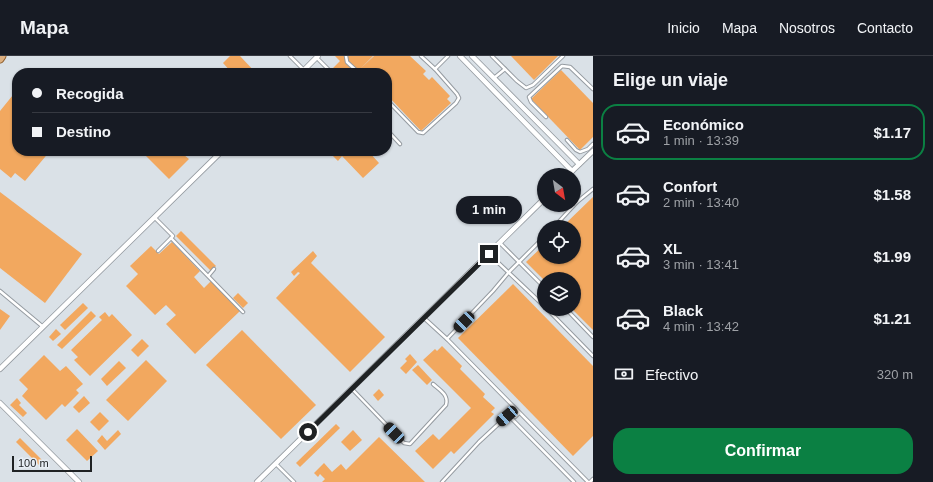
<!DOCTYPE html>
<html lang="es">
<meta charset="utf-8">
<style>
body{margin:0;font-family:Arial,sans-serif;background:#20242c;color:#f1f3f6;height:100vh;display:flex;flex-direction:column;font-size:15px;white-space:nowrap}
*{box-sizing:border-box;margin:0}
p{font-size:13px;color:#9ea1a6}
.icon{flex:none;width:22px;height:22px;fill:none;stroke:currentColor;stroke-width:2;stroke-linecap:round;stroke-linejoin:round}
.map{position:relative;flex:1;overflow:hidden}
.panel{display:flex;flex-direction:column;background:#171b24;width:340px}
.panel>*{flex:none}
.top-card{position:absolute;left:12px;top:12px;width:380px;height:88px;border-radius:16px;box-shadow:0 1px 3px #0004;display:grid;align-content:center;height:88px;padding:0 20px;background:#171b24}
.needle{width:26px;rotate:149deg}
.buttons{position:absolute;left:537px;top:112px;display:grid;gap:8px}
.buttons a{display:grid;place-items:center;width:44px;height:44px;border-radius:50%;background:#171b24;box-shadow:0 1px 3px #0004;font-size:20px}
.scale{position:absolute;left:12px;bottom:10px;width:80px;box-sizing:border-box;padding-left:4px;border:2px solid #1f2224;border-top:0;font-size:11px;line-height:14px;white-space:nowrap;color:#1f2224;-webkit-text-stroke:3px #e7eef5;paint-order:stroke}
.end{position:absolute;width:18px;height:18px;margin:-9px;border:5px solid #1f2224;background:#fff;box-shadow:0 0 0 2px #fff}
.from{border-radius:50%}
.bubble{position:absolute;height:28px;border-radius:14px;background:#171b24;box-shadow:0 1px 3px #0004;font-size:13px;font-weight:700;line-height:28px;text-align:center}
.car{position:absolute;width:12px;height:24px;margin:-12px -6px;border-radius:5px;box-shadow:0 0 3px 1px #0007;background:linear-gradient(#222 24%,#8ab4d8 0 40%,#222 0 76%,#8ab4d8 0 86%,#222 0)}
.top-card b{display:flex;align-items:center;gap:14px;height:38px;font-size:15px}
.top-card b+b{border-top:1px solid #363941}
.top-card i{width:10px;height:10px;background:#f1f3f6}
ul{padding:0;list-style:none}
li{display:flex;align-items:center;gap:12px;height:56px;margin:0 8px 6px;padding:0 12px;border:2px solid transparent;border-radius:16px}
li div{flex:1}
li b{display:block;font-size:15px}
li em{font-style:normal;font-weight:700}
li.on{border-color:#0b8043}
li>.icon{width:36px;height:36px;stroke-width:1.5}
h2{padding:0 20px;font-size:18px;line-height:48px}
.pay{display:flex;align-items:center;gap:10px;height:44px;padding:0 20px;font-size:15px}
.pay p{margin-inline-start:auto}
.button{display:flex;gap:8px;margin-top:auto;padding:8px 20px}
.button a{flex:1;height:46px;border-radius:16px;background:#0b8043;color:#fff;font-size:16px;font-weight:700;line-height:46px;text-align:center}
header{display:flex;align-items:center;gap:24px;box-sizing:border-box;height:56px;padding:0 20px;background:#171b24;border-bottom:1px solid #363941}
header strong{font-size:19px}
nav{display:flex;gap:22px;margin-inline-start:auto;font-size:14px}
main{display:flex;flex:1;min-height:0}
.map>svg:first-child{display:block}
.building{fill:#f2a85f}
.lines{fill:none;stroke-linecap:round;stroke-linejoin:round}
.service-casing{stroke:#959ba1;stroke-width:4.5}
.minor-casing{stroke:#959ba1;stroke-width:6}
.primary-casing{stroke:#8c5c2a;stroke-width:9}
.service{stroke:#fff;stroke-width:2.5}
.minor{stroke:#fff;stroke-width:4.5}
.primary{stroke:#ddb081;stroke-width:7}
.route{stroke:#1f2224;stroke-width:5}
</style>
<header>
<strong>Mapa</strong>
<nav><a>Inicio</a><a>Mapa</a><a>Nosotros</a><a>Contacto</a></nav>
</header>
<main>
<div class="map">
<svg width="593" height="426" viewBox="0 0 593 426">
<rect width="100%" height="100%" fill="#dae1e7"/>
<!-- building -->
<g class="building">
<polygon points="230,0 240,0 256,17 232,17 223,7"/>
<polygon points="335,0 373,0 360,13 374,0 410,0 426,15 423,18 429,24 432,21 450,40 447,43 451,47 421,75 387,39 387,17 365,17 364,16 363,17 334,17 331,14 340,5"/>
<polygon points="511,0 558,0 534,24"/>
<polygon points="561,14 593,47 593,81 580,94 531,43"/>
<polygon points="17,34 17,95 50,95 25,125 15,117 11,122 0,113 0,55"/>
<polygon points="141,95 188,95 184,99 189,103 169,123"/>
<polygon points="328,95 368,95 379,107 363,122 342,100 338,105"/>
<polygon points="0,136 82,198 45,247 0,212"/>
<polygon points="593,141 593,274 572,253 574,253 574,223 544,223 544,224 526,206 544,189 544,201 574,201 574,171 562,171"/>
<polygon points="181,175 216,210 211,215 176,180"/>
<polygon points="172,186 200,215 194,221 204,232 211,225 240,255 195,298 166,268 176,259 166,249 155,259 126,230 138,218 130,210 151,190 159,198"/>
<polygon points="313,195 317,200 311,207 385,281 350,316 276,242 300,217 298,216 294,220 291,216"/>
<polygon points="513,228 593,310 593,380 573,400 458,282"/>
<polygon points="238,237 248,247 243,252 233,242"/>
<polygon points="83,247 88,252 65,274 60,269"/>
<polygon points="0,253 10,260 0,274"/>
<polygon points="91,255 96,260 62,293 57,289"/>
<polygon points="105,256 109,261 112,258 132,279 90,320 74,304 78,301 71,294 102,264 99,261"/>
<polygon points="56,273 61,278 53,285 49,281"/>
<polygon points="242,274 316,349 281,383 206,309"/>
<polygon points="142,283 149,290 138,301 131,294"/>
<polygon points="442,290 462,310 460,313 485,338 483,341 495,352 491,356 494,358 454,398 451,395 433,413 415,395 433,378 439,384 471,352 423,304 435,293 437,295"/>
<polygon points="410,298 417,306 406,318 400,312 407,305 405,303"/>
<polygon points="44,299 60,315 66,310 83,328 76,334 79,337 65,351 62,348 46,364 22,340 28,333 19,324"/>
<polygon points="146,304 167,325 128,365 106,344"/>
<polygon points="119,305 126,312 107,330 101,323"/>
<polygon points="418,309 432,324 427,329 412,314"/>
<polygon points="379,333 384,339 378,345 373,339"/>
<polygon points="84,340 90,347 79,357 73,351"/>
<polygon points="17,342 21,347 19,349 27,357 23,361 10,349"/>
<polygon points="100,356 109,365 99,375 90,366"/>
<polygon points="336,368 340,372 300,411 296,407"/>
<polygon points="77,373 98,395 87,405 66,384"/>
<polygon points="118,374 121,378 105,394 97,385 102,379 107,385"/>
<polygon points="353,374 362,384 350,395 341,386"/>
<polygon points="379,381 425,426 322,426 325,423 320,418 318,421 314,417 324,407 332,416 341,408 346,414"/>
<polygon points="20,382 46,408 42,412 16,386"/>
</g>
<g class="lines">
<!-- service casing -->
<g class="service-casing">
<g id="service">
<polyline points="290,0 304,14"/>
<polyline points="346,0 347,6 359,17"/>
<polyline points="492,0 517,25 526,32 533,29 563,0"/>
<polyline points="317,2 332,17"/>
<polyline points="435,13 448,0"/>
<polyline points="494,22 505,13"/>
<polyline points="387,44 418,76 423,77 456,47 459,42 457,38 435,13 421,0"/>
<polyline points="546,61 531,46 529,41 562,10 570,11 593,33"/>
<polyline points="387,74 400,88"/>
<polyline points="567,84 576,94 580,96 588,93 593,88"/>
<polyline points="577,146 593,133"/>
<polyline points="155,162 173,180 158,195"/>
<polyline points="554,171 577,146 574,142"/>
<polyline points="544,181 509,216 493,235 447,283 588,426"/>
<polyline points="171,182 243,256"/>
<polyline points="500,187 544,231"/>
<polyline points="489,198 544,250"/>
<polyline points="209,219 214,213"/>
<polyline points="0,235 42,270"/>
<polyline points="547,253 593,300"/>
<polyline points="566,253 593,281"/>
<polyline points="424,262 447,283"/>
<path d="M352,333L404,387L410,388L446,349C449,339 440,334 433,328"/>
<polyline points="511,362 574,426"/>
<polyline points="276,408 294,426"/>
<polyline points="442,426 479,386 507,360 515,361 519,357"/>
<polyline points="590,426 593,423"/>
</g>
</g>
<!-- minor casing -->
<g class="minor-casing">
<g id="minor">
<polyline points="460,0 572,115"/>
<polyline points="472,0 579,108"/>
<polyline points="301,17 318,0"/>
<polyline points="568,119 593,95"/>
<polyline points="0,313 222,95"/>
<polyline points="0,347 79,426"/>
<polyline points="257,426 544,143"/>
</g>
</g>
<!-- primary casing -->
<g class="primary-casing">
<polyline id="primary" points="0,3 2,0"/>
</g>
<!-- service -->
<use href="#service" class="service"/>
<!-- minor -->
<use href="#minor" class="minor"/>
<!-- primary -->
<use href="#primary" class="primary"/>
</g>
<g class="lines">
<!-- route -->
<polyline class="route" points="308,376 489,198"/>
</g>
</svg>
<div class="buttons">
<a><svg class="needle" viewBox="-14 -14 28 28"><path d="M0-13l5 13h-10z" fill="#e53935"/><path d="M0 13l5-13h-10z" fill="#9ea1a6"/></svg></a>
<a><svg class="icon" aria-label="locate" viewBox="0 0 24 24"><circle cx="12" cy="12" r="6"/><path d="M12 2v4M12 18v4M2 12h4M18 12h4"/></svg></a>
<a><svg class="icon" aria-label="layers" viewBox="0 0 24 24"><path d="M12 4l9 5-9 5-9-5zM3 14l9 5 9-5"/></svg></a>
</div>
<div class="scale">100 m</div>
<i class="end from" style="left:308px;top:376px"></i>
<i class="end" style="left:489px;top:198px"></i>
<div class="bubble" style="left:456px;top:140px;width:66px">1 min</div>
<i class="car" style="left:464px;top:266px;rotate:224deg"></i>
<i class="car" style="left:507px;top:360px;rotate:229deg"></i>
<i class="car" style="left:394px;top:377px;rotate:316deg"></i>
<div class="top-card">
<b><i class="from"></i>Recogida</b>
<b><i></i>Destino</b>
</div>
</div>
<section class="panel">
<h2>Elige un viaje</h2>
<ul>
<li class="on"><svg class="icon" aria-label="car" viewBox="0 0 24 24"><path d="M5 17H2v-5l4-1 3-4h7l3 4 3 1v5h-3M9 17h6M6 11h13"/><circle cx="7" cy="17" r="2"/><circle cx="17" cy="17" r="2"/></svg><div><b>Económico</b><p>1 min · 13:39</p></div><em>$1.17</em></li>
<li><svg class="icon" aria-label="car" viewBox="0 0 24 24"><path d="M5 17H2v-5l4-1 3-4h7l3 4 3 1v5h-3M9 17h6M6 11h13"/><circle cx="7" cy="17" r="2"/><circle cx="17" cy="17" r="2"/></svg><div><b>Confort</b><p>2 min · 13:40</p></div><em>$1.58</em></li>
<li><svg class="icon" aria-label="car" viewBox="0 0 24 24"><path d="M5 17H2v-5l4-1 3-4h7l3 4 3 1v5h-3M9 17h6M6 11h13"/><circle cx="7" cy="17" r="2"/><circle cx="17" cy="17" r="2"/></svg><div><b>XL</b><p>3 min · 13:41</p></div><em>$1.99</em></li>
<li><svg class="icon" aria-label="car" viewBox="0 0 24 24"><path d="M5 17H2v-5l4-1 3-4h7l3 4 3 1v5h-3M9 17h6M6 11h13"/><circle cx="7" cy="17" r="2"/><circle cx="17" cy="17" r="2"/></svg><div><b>Black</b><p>4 min · 13:42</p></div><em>$1.21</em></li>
</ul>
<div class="pay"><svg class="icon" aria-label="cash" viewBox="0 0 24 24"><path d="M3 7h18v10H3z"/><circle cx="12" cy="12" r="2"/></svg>Efectivo<p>320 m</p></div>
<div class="button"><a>Confirmar</a></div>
</section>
</main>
